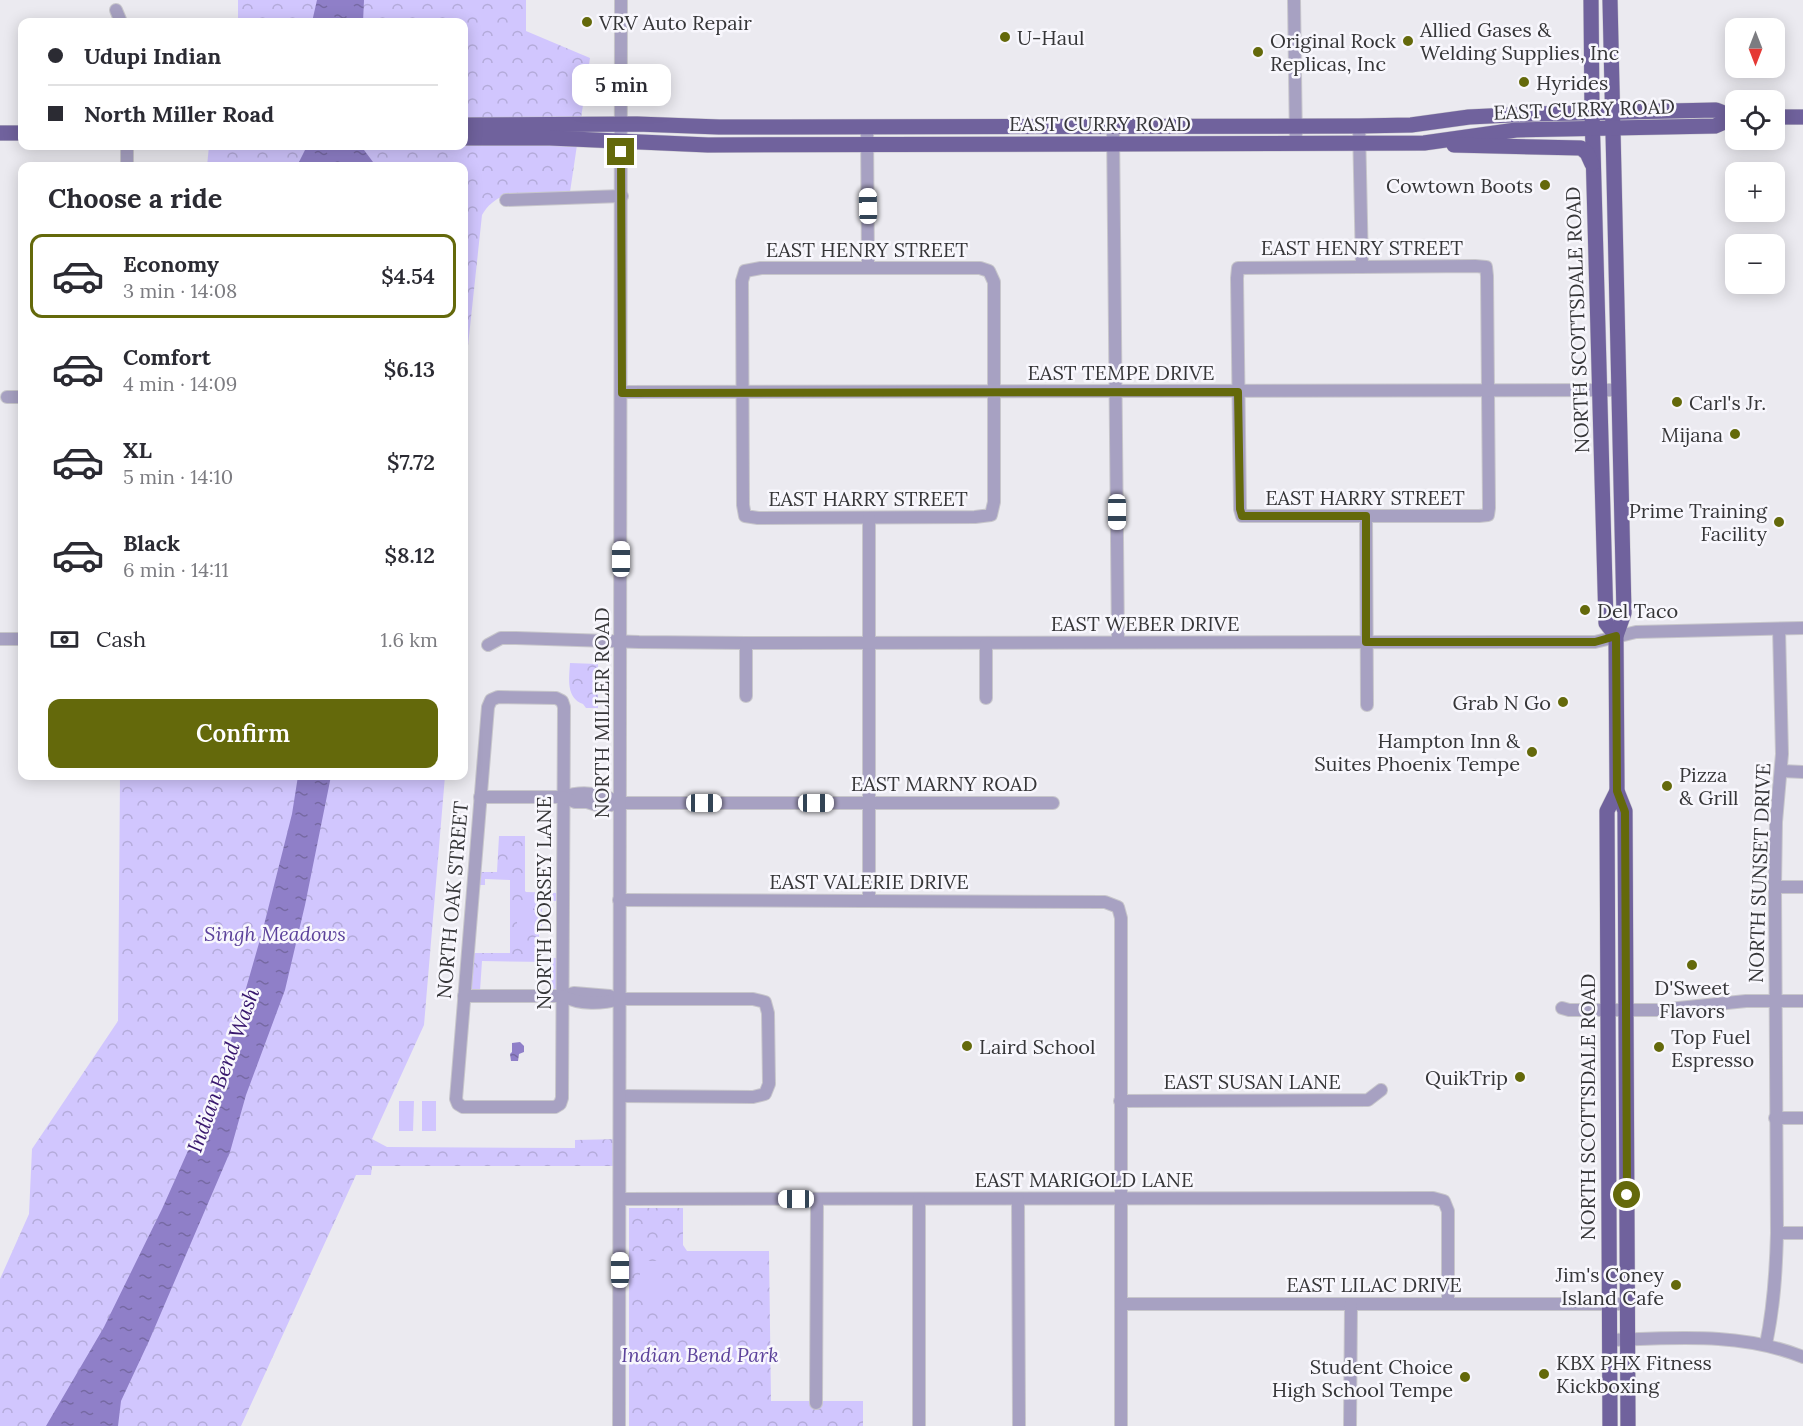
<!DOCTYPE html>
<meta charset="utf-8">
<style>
body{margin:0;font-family:Lora,serif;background:#f2f2f3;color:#2b2b33;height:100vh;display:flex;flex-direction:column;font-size:22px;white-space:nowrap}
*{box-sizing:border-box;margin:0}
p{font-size:20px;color:#7c7c81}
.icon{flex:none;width:33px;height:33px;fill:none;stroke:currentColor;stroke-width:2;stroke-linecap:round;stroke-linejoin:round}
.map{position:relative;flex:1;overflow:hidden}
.sheet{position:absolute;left:18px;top:162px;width:450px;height:618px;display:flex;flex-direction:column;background:#fff;border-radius:12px;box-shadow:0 3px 15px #0003}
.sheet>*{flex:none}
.hud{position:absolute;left:18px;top:18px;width:450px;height:132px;border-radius:12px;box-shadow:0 3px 15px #0003;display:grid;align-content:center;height:132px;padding:0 30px;background:#fff}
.needle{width:39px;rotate:180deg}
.tools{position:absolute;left:1725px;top:18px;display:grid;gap:12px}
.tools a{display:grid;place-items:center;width:60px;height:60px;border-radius:12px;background:#fff;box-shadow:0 3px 15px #0003;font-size:30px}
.end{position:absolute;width:27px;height:27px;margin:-14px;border:8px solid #64690b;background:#fff;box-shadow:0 0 0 3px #fff}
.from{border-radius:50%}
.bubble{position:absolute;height:42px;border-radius:12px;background:#fff;box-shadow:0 3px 15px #0003;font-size:20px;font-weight:600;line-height:42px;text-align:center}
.car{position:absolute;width:18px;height:36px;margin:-18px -9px;border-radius:8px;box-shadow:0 0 4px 2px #0007;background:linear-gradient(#fff 24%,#345 0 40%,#fff 0 76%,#345 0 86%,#fff 0)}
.hud b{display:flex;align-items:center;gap:21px;height:57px;font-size:22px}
.hud b+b{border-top:2px solid #e1e1e2}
.hud i{width:15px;height:15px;background:#2b2b33}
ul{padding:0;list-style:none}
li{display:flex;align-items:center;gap:18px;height:84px;margin:0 12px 9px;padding:0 18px;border:3px solid transparent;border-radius:12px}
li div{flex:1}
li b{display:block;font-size:22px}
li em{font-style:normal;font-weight:600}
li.on{border-color:#64690b}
li>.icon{width:54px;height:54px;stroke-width:1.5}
h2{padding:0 30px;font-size:27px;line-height:72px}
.pay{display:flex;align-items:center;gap:15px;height:66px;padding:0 30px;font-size:22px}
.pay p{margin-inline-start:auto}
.button{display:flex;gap:12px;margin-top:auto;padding:12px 30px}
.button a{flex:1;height:69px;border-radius:12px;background:#64690b;color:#fff;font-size:24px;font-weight:600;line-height:69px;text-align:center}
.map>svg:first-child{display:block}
.park{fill:url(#park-crowns)}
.pitch{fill:#d1c6fe}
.water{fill:url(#water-ripples)}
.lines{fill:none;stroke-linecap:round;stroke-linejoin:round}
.minor-casing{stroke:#c7c6cb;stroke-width:14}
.major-casing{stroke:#c7c6cb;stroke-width:16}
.minor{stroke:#a7a1c2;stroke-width:12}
.major{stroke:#70629d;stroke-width:15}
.route{stroke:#64690b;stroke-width:8}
.poi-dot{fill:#64690b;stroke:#f8f7fd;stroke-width:2}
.labels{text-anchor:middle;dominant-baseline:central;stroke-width:5;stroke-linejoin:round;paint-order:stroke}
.poi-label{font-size:20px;fill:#363638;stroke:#f8f7fd;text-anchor:start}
.street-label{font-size:20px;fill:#363638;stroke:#f8f7fd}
.park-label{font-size:20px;font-style:italic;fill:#5c429b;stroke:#f8f7fd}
.water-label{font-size:21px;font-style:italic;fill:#37166d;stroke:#f8f7fd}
</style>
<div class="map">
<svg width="1803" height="1426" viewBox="0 0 1803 1426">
<defs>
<pattern id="park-crowns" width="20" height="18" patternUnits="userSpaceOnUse" patternTransform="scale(1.5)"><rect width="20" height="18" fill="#d1c6fe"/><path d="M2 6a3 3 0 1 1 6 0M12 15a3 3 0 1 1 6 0" fill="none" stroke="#b4abda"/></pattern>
<pattern id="water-ripples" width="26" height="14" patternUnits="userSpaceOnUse" patternTransform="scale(1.5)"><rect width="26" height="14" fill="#8f7fc8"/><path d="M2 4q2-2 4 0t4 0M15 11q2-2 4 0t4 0" fill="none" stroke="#7669a3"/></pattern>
</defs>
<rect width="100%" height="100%" fill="#ebeaf0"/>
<!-- park -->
<g class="park">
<path d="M238,0H526V31L590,58L570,192L505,195C494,200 488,205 482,215L467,355L464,415V166H207L209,146H464V22H238Z"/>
<path d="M570,663L598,664V708H586L583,704C566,698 569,679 570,663Z"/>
<polygon points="120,776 445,776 424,1025 372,1139 387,1147 575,1148 575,1140 620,1139 620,1166 372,1166 371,1175 356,1175 241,1426 0,1426 0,1279 29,1214 32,1149 118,1021"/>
<polygon points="499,836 525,836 525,891 526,892 557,893 557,901 542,901 542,932 539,932 539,957 556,958 556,988 554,990 550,990 551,962 482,961 480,991 473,991 471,987 474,953 510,953 510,880 485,879 485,885 480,885 481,872 497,872"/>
<polygon points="629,1208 683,1208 683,1245 687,1251 769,1251 771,1401 863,1401 863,1426 629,1426"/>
</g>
<!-- pitch -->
<g class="pitch">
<rect x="517" y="902" width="16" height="27"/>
<polygon points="399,1101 414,1101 413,1131 399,1131"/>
<rect x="422" y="1101" width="14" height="30"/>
<rect x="640" y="1261" width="20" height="31"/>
</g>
<!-- water -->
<g class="water">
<polygon points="317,0 364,0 363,22 312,22"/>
<polygon points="307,146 361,146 376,166 300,166 299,162"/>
<polygon points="298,776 331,776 305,905 285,990 246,1095 230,1152 149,1341 121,1401 118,1426 46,1426 104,1327 162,1209 220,1079 263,929 292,814"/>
<polygon points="520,1042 524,1046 524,1052 519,1054 518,1061 511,1061 510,1054 512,1052 512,1043"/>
</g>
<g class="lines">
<!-- minor casing -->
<g class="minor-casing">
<g id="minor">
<polyline points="1294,0 1296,144"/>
<polyline points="116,10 121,22"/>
<polyline points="1359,126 1362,267"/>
<polyline points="867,127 868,268"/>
<polyline points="1113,127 1118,642"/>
<polyline points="127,166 127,146"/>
<polyline points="506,200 622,196"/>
<polygon points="1475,266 1486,267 1487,276 1489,508 1488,515 1479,516 1242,516 1240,509 1237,278 1238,268"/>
<polygon points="761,268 980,268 989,271 994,282 994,502 991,515 975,517 758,518 745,516 743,505 742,281 745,271"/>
<polyline points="622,392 1620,390"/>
<polyline points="7,397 22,397"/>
<polyline points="1366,516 1367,705"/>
<polyline points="869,518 869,901"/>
<polyline points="0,639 22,639"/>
<polyline points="488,645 501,638 516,638 639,642 746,643 1564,642 1595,642 1636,632 1803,628"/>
<polyline points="746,696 746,643"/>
<polygon points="498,697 556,698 562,701 564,707 562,1098 560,1104 555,1107 463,1107 458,1104 456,1099 488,707 491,700"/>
<polyline points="986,698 986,644"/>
<polyline points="1782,771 1803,772"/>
<path d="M480,797H563C583,790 601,793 620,803"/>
<polyline points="563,797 575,802 587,802 603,807 620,803 1053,803"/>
<polyline points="1775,887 1803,887"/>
<polyline points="619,900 1105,902 1118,907 1121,918 1121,1426"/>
<polyline points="464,996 563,996 574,993 610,996"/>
<path d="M563,996C580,1005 602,1004 620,999H753L765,1002L768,1013L769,1084L765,1094L753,1097L620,1096"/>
<polyline points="1562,1008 1569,1010 1659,1010 1746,1001 1803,1001"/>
<polyline points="1120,1101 1368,1100 1381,1090"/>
<polyline points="1775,1118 1803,1118"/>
<polyline points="621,1199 1433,1198 1444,1201 1448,1211 1448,1303"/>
<polyline points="1018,1199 1019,1426"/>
<polyline points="1777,1233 1803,1233"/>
<polyline points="1121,1304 1627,1304"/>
<path d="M1610,1340C1675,1338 1741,1332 1803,1357"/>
<path d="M1766,1344C1774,1306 1776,1272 1777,1233L1775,887L1776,822L1782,754L1779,629"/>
<polyline points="816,1403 817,1199"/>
<polyline points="619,1426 621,0"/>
<polyline points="919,1426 919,1199"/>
<polyline points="1350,1426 1351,1304"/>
</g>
</g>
<!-- major casing -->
<g class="major-casing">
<g id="major">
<polyline points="1591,0 1592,112 1606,623 1616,636"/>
<polyline points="1610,0 1624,613 1616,636 1617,786 1617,791 1625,811 1628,1426"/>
<polyline points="1774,117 1803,117"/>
<polyline points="464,125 637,124 719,127 779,127 1359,126 1411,125 1469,117 1531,114 1716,110 1734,117"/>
<polyline points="0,133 22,133"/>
<polyline points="464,138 550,138 708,145 1424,143 1516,130 1715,126 1736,117"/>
<polyline points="1454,145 1581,148 1587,153 1592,164"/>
<polyline points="1610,1426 1607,811 1617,791"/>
</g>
</g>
<!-- minor -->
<use href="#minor" class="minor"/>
<!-- major -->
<use href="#major" class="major"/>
</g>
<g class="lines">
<!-- route -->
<polyline class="route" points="621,152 622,393 1238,392 1240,509 1242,516 1366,516 1366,642 1595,642 1616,636 1617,791 1625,812 1627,1195"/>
</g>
<!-- markers -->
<g class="poi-dot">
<circle cx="587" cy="22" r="6"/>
<circle cx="1005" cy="37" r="6"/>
<circle cx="1408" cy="41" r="6"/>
<circle cx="1258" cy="52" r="6"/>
<circle cx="1524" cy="82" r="6"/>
<circle cx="1545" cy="185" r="6"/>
<circle cx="1677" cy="402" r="6"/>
<circle cx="1735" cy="434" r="6"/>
<circle cx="1779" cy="522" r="6"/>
<circle cx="1585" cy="610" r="6"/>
<circle cx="1563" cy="702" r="6"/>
<circle cx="1532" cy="752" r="6"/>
<circle cx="1667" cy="786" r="6"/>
<circle cx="1692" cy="965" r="6"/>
<circle cx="967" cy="1046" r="6"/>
<circle cx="1659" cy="1047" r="6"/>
<circle cx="1520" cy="1077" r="6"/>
<circle cx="1676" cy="1285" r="6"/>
<circle cx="1544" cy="1374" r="6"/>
<circle cx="1465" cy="1377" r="6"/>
</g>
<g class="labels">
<!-- poi labels -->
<g class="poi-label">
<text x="599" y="22">VRV Auto Repair</text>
<text x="1420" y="29">Allied Gases &amp;<tspan x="1420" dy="23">Welding Supplies, Inc</tspan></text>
<text x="1017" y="37">U-Haul</text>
<text x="1270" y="40">Original Rock<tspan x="1270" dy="23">Replicas, Inc</tspan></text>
<text x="1536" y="82">Hyrides</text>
<text x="1533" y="185" text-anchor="end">Cowtown Boots</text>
<text x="1689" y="402">Carl's Jr.</text>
<text x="1723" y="434" text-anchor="end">Mijana</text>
<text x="1767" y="510" text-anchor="end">Prime Training<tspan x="1767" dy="23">Facility</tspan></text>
<text x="1597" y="610">Del Taco</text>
<text x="1551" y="702" text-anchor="end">Grab N Go</text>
<text x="1520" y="740" text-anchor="end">Hampton Inn &amp;<tspan x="1520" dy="23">Suites Phoenix Tempe</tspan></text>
<text x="1679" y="774">Pizza<tspan x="1679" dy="23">&amp; Grill</tspan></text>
<text x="1692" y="987" text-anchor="middle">D'Sweet<tspan x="1692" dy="23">Flavors</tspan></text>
<text x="1671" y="1036">Top Fuel<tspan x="1671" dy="23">Espresso</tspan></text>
<text x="979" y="1046">Laird School</text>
<text x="1508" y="1077" text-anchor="end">QuikTrip</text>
<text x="1664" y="1274" text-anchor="end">Jim's Coney<tspan x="1664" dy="23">Island Cafe</tspan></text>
<text x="1556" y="1362">KBX PHX Fitness<tspan x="1556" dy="23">Kickboxing</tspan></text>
<text x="1453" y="1366" text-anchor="end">Student Choice<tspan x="1453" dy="23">High School Tempe</tspan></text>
</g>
<!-- street labels -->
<g class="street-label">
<text transform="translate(1584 109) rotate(-2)">EAST CURRY ROAD</text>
<text x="1100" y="123">EAST CURRY ROAD</text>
<text x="1362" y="247">EAST HENRY STREET</text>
<text x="867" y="249">EAST HENRY STREET</text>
<text transform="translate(1577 320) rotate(-92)">NORTH SCOTTSDALE ROAD</text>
<text x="1121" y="372">EAST TEMPE DRIVE</text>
<text x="1365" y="497">EAST HARRY STREET</text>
<text x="868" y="498">EAST HARRY STREET</text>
<text x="1145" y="623">EAST WEBER DRIVE</text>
<text transform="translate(601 713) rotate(-90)">NORTH MILLER ROAD</text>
<text x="944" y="783">EAST MARNY ROAD</text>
<text transform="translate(1759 873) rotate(-88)">NORTH SUNSET DRIVE</text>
<text x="869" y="881">EAST VALERIE DRIVE</text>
<text transform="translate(452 900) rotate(-85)">NORTH OAK STREET</text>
<text transform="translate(543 903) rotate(-90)">NORTH DORSEY LANE</text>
<text x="1252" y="1081">EAST SUSAN LANE</text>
<text transform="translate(1587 1107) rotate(-90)">NORTH SCOTTSDALE ROAD</text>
<text x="1084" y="1179">EAST MARIGOLD LANE</text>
<text x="1374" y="1284">EAST LILAC DRIVE</text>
</g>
<!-- park labels -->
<g class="park-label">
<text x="275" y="933">Singh Meadows</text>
<text x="700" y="1354">Indian Bend Park</text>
</g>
<!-- water labels -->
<g class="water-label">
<text transform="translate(223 1070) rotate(-70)">Indian Bend Wash</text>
</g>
</g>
</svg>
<div class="tools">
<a><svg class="needle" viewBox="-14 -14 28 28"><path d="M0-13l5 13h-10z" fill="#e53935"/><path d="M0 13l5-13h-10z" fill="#7c7c81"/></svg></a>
<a><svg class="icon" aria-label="locate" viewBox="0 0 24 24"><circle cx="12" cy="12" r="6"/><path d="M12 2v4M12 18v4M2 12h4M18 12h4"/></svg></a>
<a>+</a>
<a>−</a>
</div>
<i class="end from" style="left:1627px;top:1195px"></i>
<i class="end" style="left:621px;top:152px"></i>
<div class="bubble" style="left:572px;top:64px;width:99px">5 min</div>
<i class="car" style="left:868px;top:206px;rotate:359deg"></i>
<i class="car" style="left:1117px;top:512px;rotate:180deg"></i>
<i class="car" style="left:621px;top:559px;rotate:0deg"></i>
<i class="car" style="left:704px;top:803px;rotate:90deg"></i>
<i class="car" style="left:816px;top:803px;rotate:90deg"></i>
<i class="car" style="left:796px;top:1199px;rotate:270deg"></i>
<i class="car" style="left:620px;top:1270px;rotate:0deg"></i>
<div class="hud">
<b><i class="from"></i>Udupi Indian</b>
<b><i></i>North Miller Road</b>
</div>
<section class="sheet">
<h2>Choose a ride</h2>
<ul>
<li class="on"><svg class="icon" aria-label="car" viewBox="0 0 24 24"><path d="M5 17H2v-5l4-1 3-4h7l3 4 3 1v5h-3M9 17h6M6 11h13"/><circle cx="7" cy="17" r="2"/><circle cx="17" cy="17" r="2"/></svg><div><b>Economy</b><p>3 min · 14:08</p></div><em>$4.54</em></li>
<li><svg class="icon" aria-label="car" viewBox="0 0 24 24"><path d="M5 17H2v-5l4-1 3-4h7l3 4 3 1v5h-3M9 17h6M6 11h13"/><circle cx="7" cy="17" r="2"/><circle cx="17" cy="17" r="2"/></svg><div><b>Comfort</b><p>4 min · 14:09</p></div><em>$6.13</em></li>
<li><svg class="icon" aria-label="car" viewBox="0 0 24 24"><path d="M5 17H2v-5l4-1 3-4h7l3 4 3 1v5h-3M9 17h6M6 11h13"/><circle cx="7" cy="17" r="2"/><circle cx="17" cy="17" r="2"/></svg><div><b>XL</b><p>5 min · 14:10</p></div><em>$7.72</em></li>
<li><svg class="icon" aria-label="car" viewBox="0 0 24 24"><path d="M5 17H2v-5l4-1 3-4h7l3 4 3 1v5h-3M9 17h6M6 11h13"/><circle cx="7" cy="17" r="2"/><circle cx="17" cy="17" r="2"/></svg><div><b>Black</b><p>6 min · 14:11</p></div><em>$8.12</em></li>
</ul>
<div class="pay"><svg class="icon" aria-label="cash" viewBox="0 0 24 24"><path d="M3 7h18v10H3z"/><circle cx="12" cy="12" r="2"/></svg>Cash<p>1.6 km</p></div>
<div class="button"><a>Confirm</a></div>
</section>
</div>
